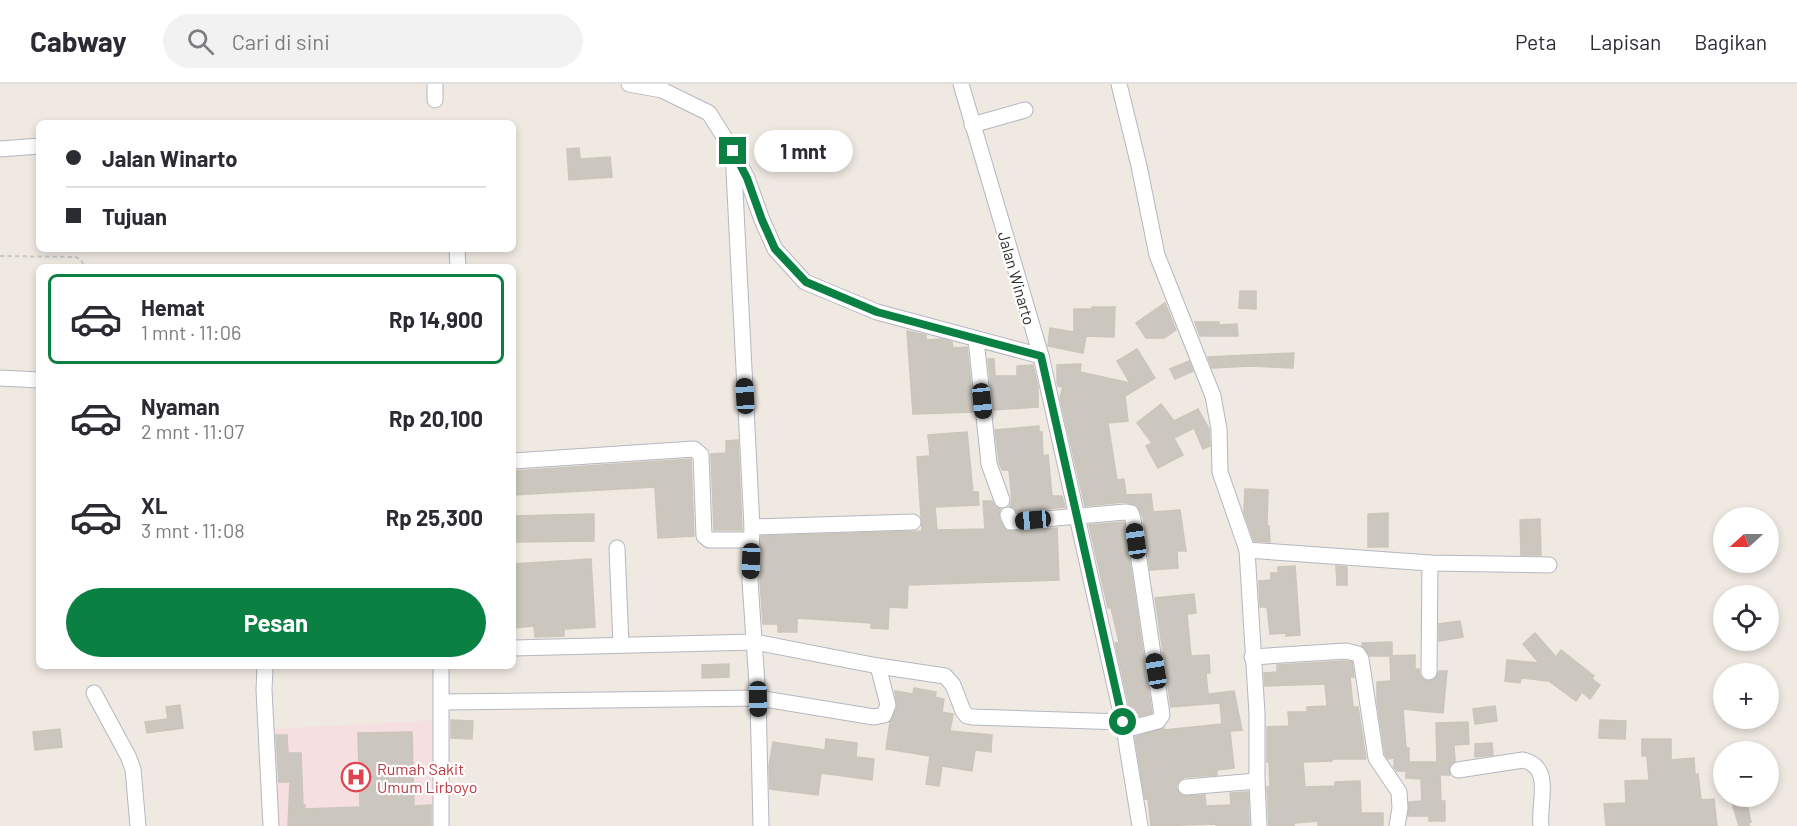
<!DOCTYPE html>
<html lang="id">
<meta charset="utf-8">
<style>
body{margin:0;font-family:Barlow,sans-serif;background:#f2f2f3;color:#2b2b33;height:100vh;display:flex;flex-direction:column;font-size:22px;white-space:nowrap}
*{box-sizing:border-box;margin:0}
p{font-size:20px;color:#7c7c81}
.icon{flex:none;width:33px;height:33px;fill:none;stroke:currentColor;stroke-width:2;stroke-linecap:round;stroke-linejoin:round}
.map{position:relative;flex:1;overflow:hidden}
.details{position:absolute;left:36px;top:180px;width:480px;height:405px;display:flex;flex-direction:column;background:#fff;border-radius:9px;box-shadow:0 3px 9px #0003}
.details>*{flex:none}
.top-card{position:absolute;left:36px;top:36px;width:480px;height:132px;border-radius:9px;box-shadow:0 3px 9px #0003;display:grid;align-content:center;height:132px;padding:0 30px;background:#fff}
.needle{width:39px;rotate:249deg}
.fabs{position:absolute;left:1713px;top:423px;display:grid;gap:12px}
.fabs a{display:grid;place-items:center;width:66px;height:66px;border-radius:50%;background:#fff;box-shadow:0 3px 9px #0003;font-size:30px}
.end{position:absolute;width:27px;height:27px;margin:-14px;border:8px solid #0b8043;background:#fff;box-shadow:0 0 0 3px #fff}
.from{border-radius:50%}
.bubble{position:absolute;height:42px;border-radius:21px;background:#fff;box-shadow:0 3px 9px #0003;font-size:20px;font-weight:700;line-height:42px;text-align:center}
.car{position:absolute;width:18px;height:36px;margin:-18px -9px;border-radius:8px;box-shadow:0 0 4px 2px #0007;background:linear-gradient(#222 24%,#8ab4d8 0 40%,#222 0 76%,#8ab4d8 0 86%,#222 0)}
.top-card b{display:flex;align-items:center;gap:21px;height:57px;font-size:22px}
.top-card b+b{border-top:2px solid #e1e1e2}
.top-card i{width:15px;height:15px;background:#2b2b33}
ul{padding:10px 0 0;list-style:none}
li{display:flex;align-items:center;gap:18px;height:90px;margin:0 12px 9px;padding:0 18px;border:3px solid transparent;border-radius:9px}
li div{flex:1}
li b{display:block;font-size:22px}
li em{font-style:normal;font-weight:700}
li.active{border-color:#0b8043}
li>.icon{width:54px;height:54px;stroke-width:1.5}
.primary-button{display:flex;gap:12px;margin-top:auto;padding:12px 30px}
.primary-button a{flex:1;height:69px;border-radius:36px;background:#0b8043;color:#fff;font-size:24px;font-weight:700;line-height:69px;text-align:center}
header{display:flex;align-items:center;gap:36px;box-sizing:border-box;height:84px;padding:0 30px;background:#fff;border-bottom:2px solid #e1e1e2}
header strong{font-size:28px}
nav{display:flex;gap:33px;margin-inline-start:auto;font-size:21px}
.search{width:420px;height:54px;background:#f2f2f3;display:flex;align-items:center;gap:15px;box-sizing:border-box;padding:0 21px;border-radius:33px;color:#7c7c81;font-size:22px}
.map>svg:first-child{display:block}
.medical{fill:#f5dfe0}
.building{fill:#cbc7bf;stroke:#cbc5ba;stroke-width:1.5}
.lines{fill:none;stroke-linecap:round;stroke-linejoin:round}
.minor-casing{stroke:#b4b7c1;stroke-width:17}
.path{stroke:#c9c9c9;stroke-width:2;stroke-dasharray:4.5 3;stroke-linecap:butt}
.minor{stroke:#fff;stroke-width:15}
.route{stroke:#0b8043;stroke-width:8}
.labels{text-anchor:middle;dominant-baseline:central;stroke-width:4.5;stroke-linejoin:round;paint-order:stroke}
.street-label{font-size:16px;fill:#2e2e2e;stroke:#fff}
.health-label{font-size:16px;fill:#be3a42;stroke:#fff;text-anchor:start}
</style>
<header>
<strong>Cabway</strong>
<div class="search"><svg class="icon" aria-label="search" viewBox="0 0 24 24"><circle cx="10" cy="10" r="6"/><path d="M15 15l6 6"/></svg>Cari di sini</div>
<nav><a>Peta</a><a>Lapisan</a><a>Bagikan</a></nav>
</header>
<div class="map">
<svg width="1797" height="742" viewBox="0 0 1797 742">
<rect width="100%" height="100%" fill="#efe9e1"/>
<!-- medical -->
<polygon class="medical" points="438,636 436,742 277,742 273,645"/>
<!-- building -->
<g class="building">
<polygon points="579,64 580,75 610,73 612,93 569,96 567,65"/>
<polygon points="1240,207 1256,207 1256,225 1239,224"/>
<polygon points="1165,219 1176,246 1164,254 1146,254 1136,239"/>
<polygon points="1092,223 1115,223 1114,253 1086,252 1083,269 1048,262 1050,244 1074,248 1074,225 1092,225"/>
<polygon points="1195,238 1219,238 1219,241 1237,240 1238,252 1200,252"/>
<polygon points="907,247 926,251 926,256 941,255 952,258 953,264 967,263 974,328 913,330"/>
<polygon points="1137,265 1155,294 1125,312 1128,337 1108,339 1117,396 1124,395 1126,411 1151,410 1153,428 1180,426 1186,467 1177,467 1178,484 1150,486 1143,433 1137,421 1124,418 1085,422 1060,314 1063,303 1058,302 1057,298 1057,281 1081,280 1080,288 1130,299 1117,277"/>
<polygon points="1294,269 1293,284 1250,282 1212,284 1208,273"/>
<polygon points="988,275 994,275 995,292 1017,292 1017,282 1033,281 1038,303 1038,323 993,326"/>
<polygon points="1189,277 1193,287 1175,295 1170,285"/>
<polygon points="1161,320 1174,337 1198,325 1209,345 1210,362 1203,365 1194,344 1174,354 1183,371 1158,384 1146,362 1152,359 1137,339"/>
<polygon points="1039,342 1039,348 1042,348 1043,372 1048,371 1052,412 1062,412 1065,423 1017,428 1010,422 1012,417 1009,386 1002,386 999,378 995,346"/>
<polygon points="967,348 973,408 978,408 979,421 935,423 937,446 985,445 983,417 992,417 995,423 1000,425 999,435 1007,447 1057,444 1059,496 908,501 907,524 889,523 888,545 871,544 871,539 797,534 797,548 778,548 778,540 763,540 760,497 761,452 922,447 917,373 930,372 928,351"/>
<polygon points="738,356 742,446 714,446 711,370 726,369 726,357"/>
<polygon points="691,375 694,452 658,454 655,403 513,411 513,387"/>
<polygon points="1245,405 1268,406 1267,442 1269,442 1270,458 1254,457 1244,428"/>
<polygon points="1388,429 1388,463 1368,463 1368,430"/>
<polygon points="594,430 594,457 513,458 513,432"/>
<polygon points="1540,435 1541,471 1521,471 1520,436"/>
<polygon points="1124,438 1152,629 1132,634 1115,559 1119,558 1111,524 1108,524 1089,441"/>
<polygon points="591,475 595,543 564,545 564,552 535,553 534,542 513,544 513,480"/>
<polygon points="1295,482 1300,551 1286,552 1286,549 1270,550 1267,523 1260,523 1259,497 1271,496 1271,489 1278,489 1278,483"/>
<polygon points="1336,482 1347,483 1347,501 1337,501"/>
<polygon points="1194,510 1196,529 1187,530 1191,572 1209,571 1210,589 1206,589 1208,610 1234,607 1242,646 1230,647 1234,684 1217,686 1217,691 1185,693 1178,698 1176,704 1182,712 1205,711 1206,722 1231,721 1230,709 1248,708 1249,742 1216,742 1216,740 1151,742 1148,714 1145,715 1135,653 1164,644 1164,646 1222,640 1220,619 1171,623 1155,514"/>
<polygon points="1460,537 1463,553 1439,557 1439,540"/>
<polygon points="1535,549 1556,573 1561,566 1594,592 1592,595 1600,601 1590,615 1582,608 1576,617 1549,597 1521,594 1520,599 1505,597 1507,576 1539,579 1523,560"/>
<polygon points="1392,558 1392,572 1370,572 1362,562 1362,559"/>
<polygon points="1415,571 1415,585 1419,585 1420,592 1425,597 1434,596 1439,587 1447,587 1443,629 1403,625 1406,664 1409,664 1409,678 1437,678 1436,639 1468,638 1469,660 1454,661 1455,677 1449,683 1450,691 1440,691 1441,717 1445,717 1445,737 1429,737 1429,732 1408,732 1409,718 1422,717 1421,695 1406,694 1406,687 1397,687 1394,683 1394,674 1388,675 1385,670 1377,616 1377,598 1391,597 1390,572"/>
<polygon points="1345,577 1352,578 1354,593 1350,593 1353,623 1358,623 1366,675 1332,675 1332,677 1303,678 1305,703 1335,702 1335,698 1360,697 1361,729 1383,729 1383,742 1318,742 1318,737 1294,739 1294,742 1269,742 1267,703 1270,703 1269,678 1267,678 1267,643 1289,642 1288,628 1307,628 1307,623 1327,622 1325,600 1265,602 1264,589 1277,588 1277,581"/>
<polygon points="729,580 729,593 702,594 702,581"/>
<polygon points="914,604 936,608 935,613 944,615 942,628 953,630 950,647 992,651 991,668 975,666 972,687 942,682 939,702 926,700 930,672 886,665 890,638 897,624 895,607 913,610"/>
<polygon points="180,621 183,644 147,649 145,638 168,635 166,623"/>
<polygon points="1495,622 1497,637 1475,640 1473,625"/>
<polygon points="451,636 473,637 472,655 451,654"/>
<polygon points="1600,636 1626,637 1625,655 1599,654"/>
<polygon points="60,645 62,663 35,666 33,648"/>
<polygon points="412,648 414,722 431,721 431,742 288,742 290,698 279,698 276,651 287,651 288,669 301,669 303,721 305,721 305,725 360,723 358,649"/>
<polygon points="826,655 857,659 856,673 874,675 872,696 821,689 818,711 770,705 769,682 773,658 825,666"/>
<polygon points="1642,655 1671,655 1671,676 1694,674 1695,691 1698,690 1701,716 1714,715 1717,742 1606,742 1604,720 1626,719 1625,697 1649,696 1647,672 1642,672"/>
<polygon points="1492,659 1493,671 1475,673 1475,660"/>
<polygon points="1730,712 1745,712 1751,738 1749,739 1749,742 1739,742"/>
</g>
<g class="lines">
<!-- minor casing -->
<g class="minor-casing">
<g id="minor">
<polyline points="435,0 435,16"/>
<polyline points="629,0 662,6 709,29 733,67 747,94 762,136 775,165 805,198 877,228 1041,272"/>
<polyline points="961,0 1041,272 1123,638 1140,742"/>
<polyline points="1119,0 1139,82 1157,171 1213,312 1219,345 1220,388 1247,466 1257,630 1257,697 1259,742"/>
<polyline points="972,41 1025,26"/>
<polyline points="0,65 39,62"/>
<polyline points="733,67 752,443 750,497 758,614 761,742"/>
<polyline points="457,165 458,183"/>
<polyline points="976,255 989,380 1002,416"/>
<polyline points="0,294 39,296"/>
<polyline points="513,377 694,365 701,371 704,452 709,456 751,456"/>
<polyline points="1008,431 1011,438 1125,428 1131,429 1133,435 1162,631 1158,637 1124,646"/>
<polyline points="752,443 913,438"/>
<polyline points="617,464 621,561"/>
<polyline points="1247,466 1430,479 1549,481"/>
<polyline points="513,564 755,558 878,582 945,592 953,601 963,627 967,632 972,633 1123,638"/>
<polyline points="1252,573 1346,567 1358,570 1361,575 1376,674 1399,708 1400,724 1397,742"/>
<polyline points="265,582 264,606 271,742"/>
<polyline points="1429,588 1430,479"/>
<polyline points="94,609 128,672 133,685 138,742"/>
<polyline points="442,618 758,614 874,633 884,631 888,621 878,582"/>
<path d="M1458,686L1523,676C1554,683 1538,719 1541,742"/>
<polyline points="1186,703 1257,697"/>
<polyline points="441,742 441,582"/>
</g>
</g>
<!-- path -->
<polyline class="path" points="0,172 76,173 81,176 85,183"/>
<!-- minor -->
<use href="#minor" class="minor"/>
</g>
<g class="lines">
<!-- route -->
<polyline class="route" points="733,67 747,94 762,136 775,165 806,198 877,228 1041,272 1123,638"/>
</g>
<!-- icons -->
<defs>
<g id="hospital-ring" transform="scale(1.5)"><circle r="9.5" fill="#fff" stroke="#e0444e" stroke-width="1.5"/><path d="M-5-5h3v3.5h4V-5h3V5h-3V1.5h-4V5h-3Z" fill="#e0444e"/></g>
</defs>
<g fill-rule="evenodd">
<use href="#hospital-ring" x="356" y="693"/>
</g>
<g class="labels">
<!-- street labels -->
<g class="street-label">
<text transform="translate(1017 194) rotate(74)">Jalan Winarto</text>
</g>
<!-- health labels -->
<g class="health-label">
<text x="377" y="684">Rumah Sakit<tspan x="377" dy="18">Umum Lirboyo</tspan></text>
</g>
</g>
</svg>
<div class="fabs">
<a><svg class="needle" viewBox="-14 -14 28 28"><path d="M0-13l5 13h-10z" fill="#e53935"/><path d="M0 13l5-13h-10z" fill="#7c7c81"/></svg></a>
<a><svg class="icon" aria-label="locate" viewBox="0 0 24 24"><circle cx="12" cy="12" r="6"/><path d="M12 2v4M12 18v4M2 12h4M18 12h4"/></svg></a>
<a>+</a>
<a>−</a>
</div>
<i class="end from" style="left:1123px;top:638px"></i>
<i class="end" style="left:733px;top:67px"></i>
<div class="bubble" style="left:754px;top:46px;width:99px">1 mnt</div>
<i class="car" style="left:745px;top:312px;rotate:357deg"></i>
<i class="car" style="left:982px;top:317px;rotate:174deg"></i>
<i class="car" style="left:1033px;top:436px;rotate:265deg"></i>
<i class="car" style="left:1136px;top:457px;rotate:352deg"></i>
<i class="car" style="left:751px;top:477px;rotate:182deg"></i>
<i class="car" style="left:1156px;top:587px;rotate:351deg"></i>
<i class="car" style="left:758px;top:615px;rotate:179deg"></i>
<div class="top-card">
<b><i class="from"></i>Jalan Winarto</b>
<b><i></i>Tujuan</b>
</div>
<section class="details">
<ul>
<li class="active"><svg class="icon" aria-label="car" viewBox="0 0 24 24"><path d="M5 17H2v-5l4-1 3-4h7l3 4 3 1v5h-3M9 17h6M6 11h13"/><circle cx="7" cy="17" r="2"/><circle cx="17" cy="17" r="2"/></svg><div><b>Hemat</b><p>1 mnt · 11:06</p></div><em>Rp 14,900</em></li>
<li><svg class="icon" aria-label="car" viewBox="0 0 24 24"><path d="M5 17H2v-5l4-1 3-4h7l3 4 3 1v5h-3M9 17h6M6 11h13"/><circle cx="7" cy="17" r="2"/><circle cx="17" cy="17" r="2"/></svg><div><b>Nyaman</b><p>2 mnt · 11:07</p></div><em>Rp 20,100</em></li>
<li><svg class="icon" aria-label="car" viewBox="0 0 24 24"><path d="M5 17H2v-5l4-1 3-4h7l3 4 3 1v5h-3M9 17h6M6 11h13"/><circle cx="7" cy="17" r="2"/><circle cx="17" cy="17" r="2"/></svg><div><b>XL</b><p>3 mnt · 11:08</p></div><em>Rp 25,300</em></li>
</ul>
<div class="primary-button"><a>Pesan</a></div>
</section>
</div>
